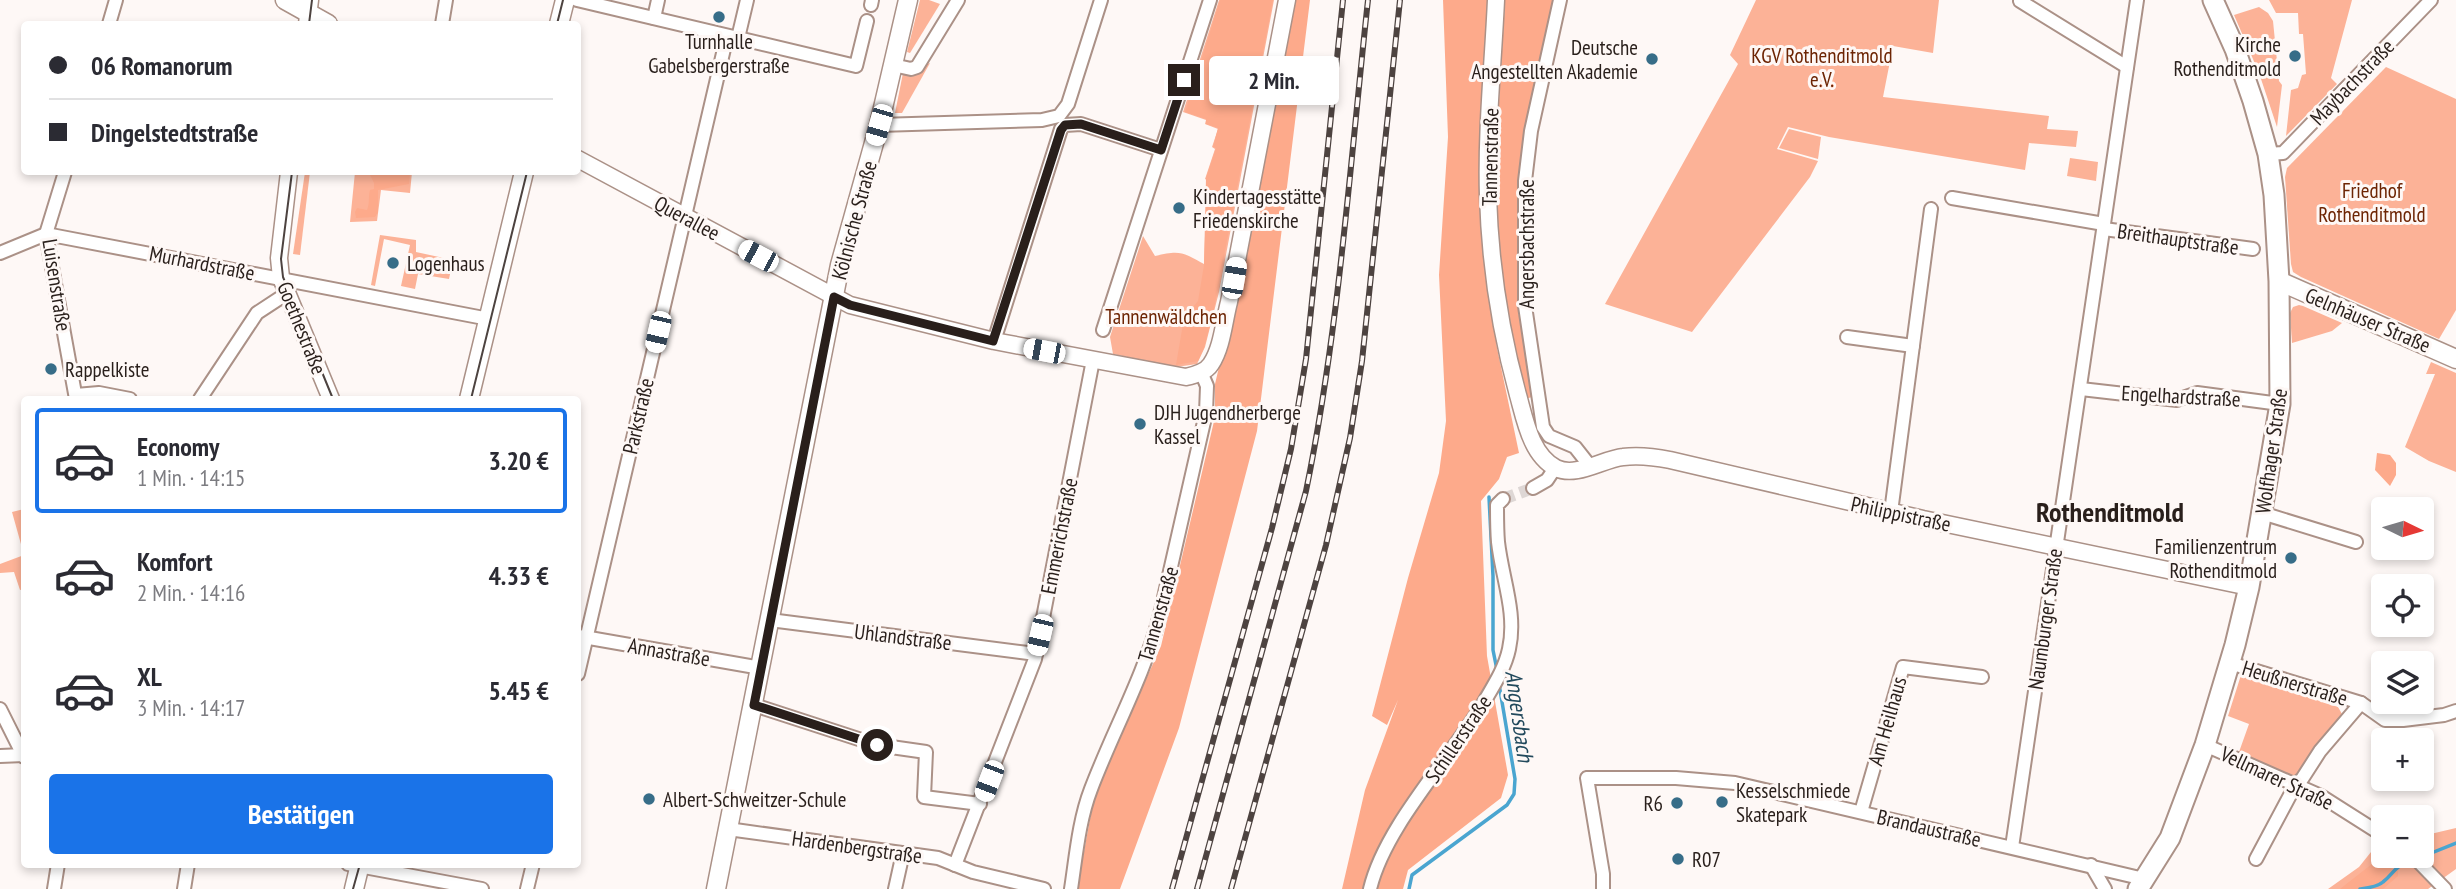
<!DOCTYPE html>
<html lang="de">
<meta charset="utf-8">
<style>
body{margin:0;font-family:"PT Sans Narrow",sans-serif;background:#f7f7f7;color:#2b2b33;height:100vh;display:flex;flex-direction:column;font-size:26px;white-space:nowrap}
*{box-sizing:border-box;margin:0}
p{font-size:23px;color:#7c7c81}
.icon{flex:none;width:38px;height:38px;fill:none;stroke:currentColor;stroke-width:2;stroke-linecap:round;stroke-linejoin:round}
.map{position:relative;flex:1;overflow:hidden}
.details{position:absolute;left:21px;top:396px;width:560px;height:472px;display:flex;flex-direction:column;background:#fff;border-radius:7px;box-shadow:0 4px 10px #0003}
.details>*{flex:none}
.top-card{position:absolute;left:21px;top:21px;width:560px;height:154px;border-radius:7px;box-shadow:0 4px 10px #0003;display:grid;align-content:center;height:154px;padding:0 28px;background:#fff}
.needle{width:46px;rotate:95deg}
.tools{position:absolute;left:2371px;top:497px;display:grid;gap:14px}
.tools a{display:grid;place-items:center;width:63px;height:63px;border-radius:7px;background:#fff;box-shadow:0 4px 10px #0003;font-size:35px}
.end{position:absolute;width:32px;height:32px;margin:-16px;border:9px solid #291f1b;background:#fff;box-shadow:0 0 0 4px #fff}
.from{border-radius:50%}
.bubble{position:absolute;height:49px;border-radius:7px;background:#fff;box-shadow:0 4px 10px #0003;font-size:23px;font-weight:600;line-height:49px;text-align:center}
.car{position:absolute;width:21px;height:42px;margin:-21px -10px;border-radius:9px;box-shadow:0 0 5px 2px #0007;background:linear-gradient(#fff 24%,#345 0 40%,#fff 0 76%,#345 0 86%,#fff 0)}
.top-card b{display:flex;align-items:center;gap:24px;height:66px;font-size:26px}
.top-card b+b{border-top:2px solid #e1e1e2}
.top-card i{width:18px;height:18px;background:#2b2b33}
ul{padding:12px 0 0;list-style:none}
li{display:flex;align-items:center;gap:21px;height:105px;margin:0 14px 10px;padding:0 14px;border:4px solid transparent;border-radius:7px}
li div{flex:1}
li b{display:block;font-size:26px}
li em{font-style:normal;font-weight:600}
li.selected{border-color:#1a73e8}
li>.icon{width:63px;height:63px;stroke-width:1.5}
.action{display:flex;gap:14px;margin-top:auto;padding:14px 28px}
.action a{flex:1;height:80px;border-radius:7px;background:#1a73e8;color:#fff;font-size:28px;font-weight:600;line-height:80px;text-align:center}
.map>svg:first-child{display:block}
.green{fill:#fcb297}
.forest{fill:#fdaa8b}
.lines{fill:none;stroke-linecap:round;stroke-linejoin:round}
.stream{stroke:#4aa5d0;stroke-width:3.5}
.minor-tunnel{stroke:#ded7d5;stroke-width:12;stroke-dasharray:12 6;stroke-linecap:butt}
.minor-casing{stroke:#ab9187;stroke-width:16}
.tertiary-casing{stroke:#ab9187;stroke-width:19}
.secondary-casing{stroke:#ab9187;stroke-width:21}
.primary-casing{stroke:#ab9187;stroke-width:23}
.minor{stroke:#fff;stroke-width:12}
.tertiary{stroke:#fff;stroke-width:16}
.secondary{stroke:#fff;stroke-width:18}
.primary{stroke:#fff;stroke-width:19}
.tram{stroke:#4d4340;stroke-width:2}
.rail-casing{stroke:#4d4340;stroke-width:6}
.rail{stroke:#fef8f6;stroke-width:3.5;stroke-dasharray:10;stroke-linecap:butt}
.route{stroke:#291f1b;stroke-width:9}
.poi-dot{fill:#376d88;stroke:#fef8f6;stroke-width:2.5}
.labels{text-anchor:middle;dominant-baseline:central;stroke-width:6;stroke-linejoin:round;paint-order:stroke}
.poi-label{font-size:21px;fill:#291f1b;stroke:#fef8f6;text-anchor:start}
.park-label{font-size:21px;fill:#6d2504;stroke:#fef8f6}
.street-label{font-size:21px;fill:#291f1b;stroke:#fef8f6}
.water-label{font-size:23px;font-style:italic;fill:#22495c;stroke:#fef8f6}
.district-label{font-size:28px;font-weight:bold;fill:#291f1b;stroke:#fef8f6}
</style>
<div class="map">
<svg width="2456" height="889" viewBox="0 0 2456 889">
<rect width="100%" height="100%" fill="#fef8f6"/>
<!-- green -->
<g class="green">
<polygon points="920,0 929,0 940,4 910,53 907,52"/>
<path d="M1219,0H1274L1219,292L1205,347L1197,364L1176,367L1113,354L1110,337L1143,236L1155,256C1180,250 1182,252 1204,264L1207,180L1205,179L1215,149L1212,147L1218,129L1205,124L1206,120L1183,112Z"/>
<polygon points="1756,0 1939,0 1933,53 1893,46 1883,97 2049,116 2047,129 2078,131 2076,147 2029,143 2025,170 1829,137 1788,127 1777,149 1818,161 1810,177 1692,332 1605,304 1738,64 1730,55"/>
<polygon points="2269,0 2352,0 2331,78 2337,84 2286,136 2291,90 2298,88 2302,75 2306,74 2303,34 2299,34 2298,13 2276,13"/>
<polygon points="2259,7 2268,13 2273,21 2279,81 2282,85 2277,127 2259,73 2234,15"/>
<polygon points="930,63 902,113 895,113 903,73"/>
<polygon points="2386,67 2456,99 2456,310 2439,339 2301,277 2293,272 2291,264 2285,177 2287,168"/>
<polygon points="1789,129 1821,137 1818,159 1779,148"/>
<polygon points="2070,158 2098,162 2096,181 2067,176"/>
<polygon points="305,172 310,172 300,255 293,254"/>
<polygon points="355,172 412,172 410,193 381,190 377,221 350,222"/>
<polygon points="380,235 416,240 416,252 453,260 449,279 418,274 415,289 401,286 410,245 384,239 375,286 371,285"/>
<polygon points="2299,305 2303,306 2342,323 2332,331 2292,343 2290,313 2293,307"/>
<polygon points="2431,362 2456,373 2456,472 2429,461 2405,447 2435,374 2426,374"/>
<polygon points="24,509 24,589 20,590 14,572 0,573 0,564 24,555 12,512"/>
<polygon points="2241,675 2338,707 2342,714 2316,747 2296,778 2239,752 2249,724 2228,716"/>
<polygon points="2456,828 2456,869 2428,889 2328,889 2359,867 2383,837 2384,856 2422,856 2422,836"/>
</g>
<!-- forest -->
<g class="forest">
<polygon points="1220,0 1273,0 1213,314 1204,348 1198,361 1176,365 1184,318 1198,301 1204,265 1206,178 1216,148 1213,147 1218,128 1206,124 1206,119 1185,112"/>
<polygon points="1296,0 1310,0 1257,431 1179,728 1120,889 1077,889 1095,792 1161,646 1215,417 1215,384 1235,299"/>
<polygon points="1443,0 1488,0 1485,63 1485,257 1497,348 1519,453 1507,457 1499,479 1481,501 1487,656 1508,775 1501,798 1408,870 1403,889 1342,889 1365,790 1398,700 1387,725 1372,716 1408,578 1439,473 1446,421 1439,275 1448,137"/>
<path d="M1505,0H1556L1521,179L1518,310L1532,397L1525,399C1514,352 1502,304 1499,257C1493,171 1500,86 1505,0Z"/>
<path d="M373,172H410L409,184L378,190V212L375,217L356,218L355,212L357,208L367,210C370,203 368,197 370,190L374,189V183L370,175Z"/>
<polygon points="2377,453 2390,455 2396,463 2396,475 2390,486 2375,470"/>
<polygon points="2377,860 2381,860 2387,867 2398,871 2398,876 2383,889 2340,889"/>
</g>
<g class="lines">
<!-- stream -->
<g class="stream">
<polyline points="1489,497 1493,576 1493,650 1497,670"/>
<polyline points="2419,858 2456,843"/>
<polyline points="1409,889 1412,875 1507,805 1514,794 1515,779 1499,684"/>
<path d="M2360,889C2368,888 2377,887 2383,882C2396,872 2392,867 2412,861"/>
</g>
<!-- minor-tunnel -->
<polyline class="minor-tunnel" points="1503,499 1533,488"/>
<!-- minor casing -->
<g class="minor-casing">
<g id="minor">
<polyline points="577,0 856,66 867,21"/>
<polyline points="1560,0 1531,131 1525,181 1525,306 1543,427 1549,436 1575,447 1590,466"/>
<polyline points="2020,1 2127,67"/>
<polyline points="871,5 872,0"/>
<polyline points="654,18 658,0"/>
<polyline points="109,24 116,0"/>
<polyline points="442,24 446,0"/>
<polyline points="738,38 747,0"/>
<polyline points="893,65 911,69 917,67 958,0"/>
<polyline points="879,125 1042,120 1059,116 1068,104 1101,0"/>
<polyline points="2268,154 2283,153 2431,0"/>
<polyline points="65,172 46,234 76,399"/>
<polyline points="1952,198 2104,224"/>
<polyline points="2104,229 2253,249"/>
<polyline points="0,253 46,234 489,319"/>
<polyline points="1103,330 1210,0"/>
<polyline points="1847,337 1913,346"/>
<polyline points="994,341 1061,129 1065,125 1081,124 1161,150"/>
<polyline points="2081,389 2177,400 2197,393 2280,404"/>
<polyline points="76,395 99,393 130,399"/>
<polyline points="200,399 257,313 286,294"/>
<polyline points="1533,488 1547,480 1555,468"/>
<polyline points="1891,512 1931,209"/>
<polyline points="2262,513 2356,542"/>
<polyline points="770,620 1036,654"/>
<polyline points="578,636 761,668"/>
<polyline points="2230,663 2361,703 2385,720 2403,720 2444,715 2456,711"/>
<polyline points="578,674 727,36"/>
<polyline points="754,705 877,745 926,752 924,797 980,804"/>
<polyline points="0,709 24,757"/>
<polyline points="2205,745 2321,796 2384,836"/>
<polyline points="0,756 24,755"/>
<polyline points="1861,812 1903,667 1982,677"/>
<polyline points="728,829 938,858 973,872 1044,889"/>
<polyline points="2012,847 2137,0"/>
<polyline points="2413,856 2445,889"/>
<polyline points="2256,859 2296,784 2302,779 2320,751 2361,703"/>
<polyline points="348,864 482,889"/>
<polyline points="955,865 1035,659 1093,360"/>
<polyline points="2091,865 2105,889"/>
<polyline points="54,889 58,864"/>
<polyline points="184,889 188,864"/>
<polyline points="527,889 533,864"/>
<polyline points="895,889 903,853"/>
<path d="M1071,889C1076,856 1079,820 1091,789C1113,731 1144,676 1160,615L1206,413L1207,386L1201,372"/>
<path d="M1370,889C1385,826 1450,759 1484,702C1494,685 1505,668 1509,649C1517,613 1502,578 1498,542C1497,530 1497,517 1497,505L1503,499"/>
<polyline points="1603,889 1603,874 1587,778 1676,778 1735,783 2144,879"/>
</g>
</g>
<!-- tertiary casing -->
<g class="tertiary-casing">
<g id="tertiary">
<path d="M1496,0C1493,65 1486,131 1488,196C1490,263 1500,330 1518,395C1525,420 1531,455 1556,468C1576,478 1603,459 1623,457C1639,455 1655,457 1670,460L1923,519L2249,587"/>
<polyline points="307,24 310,0"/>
<path d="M578,159L850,305L994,341L1186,377C1195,375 1206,372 1211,364C1222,348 1224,321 1229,302L1287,0"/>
<polyline points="289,172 279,258 281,278 331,399"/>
</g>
</g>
<!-- secondary casing -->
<g class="secondary-casing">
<g id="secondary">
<polyline points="285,0 328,24"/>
<polyline points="559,24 565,0"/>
<polyline points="2279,281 2456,359"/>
<polyline points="469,399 524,172"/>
<polyline points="354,889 360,864"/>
<polyline points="716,889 840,265 879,125 908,0"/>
</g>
</g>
<!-- primary casing -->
<g class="primary-casing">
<polyline id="primary" points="2138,889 2170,838 2205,745 2235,645 2249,587 2280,404 2279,281 2274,195 2268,154 2253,101 2235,49 2213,0"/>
</g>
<!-- minor -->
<use href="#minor" class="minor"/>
<!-- tertiary -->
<use href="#tertiary" class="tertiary"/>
<!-- secondary -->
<use href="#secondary" class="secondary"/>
<!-- primary -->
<use href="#primary" class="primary"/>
<!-- tram -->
<g class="tram">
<polyline points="309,24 312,0"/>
<polyline points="557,24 563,0"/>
<polyline points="292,172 281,259 283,277 333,399"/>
<polyline points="471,399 527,172"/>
<polyline points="353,889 360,864"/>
</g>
<!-- rail casing -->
<g class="rail-casing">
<g id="rail">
<polyline points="1172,889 1272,528 1291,449 1306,359 1343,0"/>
<path d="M1197,889L1306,491C1339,330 1350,164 1368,0"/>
<polyline points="1231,889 1326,545 1350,438 1362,361 1400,0"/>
</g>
</g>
<!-- rail -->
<use href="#rail" class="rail"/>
</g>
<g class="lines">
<!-- route -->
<polyline class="route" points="877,745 754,705 834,297 850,305 993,341 1061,130 1065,125 1081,124 1161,150 1184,80"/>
</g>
<!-- markers -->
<g class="poi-dot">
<circle cx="719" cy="17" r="7"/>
<circle cx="2295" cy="56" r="7"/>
<circle cx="1652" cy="59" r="7"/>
<circle cx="1179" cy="208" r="7"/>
<circle cx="393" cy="263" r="7"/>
<circle cx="51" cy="369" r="7"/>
<circle cx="1140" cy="424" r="7"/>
<circle cx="2291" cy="558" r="7"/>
<circle cx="649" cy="799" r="7"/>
<circle cx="1722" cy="802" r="7"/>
<circle cx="1677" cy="803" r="7"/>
<circle cx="1678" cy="859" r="7"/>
</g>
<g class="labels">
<!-- poi labels -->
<g class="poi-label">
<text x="719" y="41" text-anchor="middle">Turnhalle<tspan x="719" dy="24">Gabelsbergerstraße</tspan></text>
<text x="2281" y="44" text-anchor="end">Kirche<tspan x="2281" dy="24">Rothenditmold</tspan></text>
<text x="1638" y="47" text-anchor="end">Deutsche<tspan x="1638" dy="24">Angestellten Akademie</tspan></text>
<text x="1193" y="196">Kindertagesstätte<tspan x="1193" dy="24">Friedenskirche</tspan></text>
<text x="407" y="263">Logenhaus</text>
<text x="65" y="369">Rappelkiste</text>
<text x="1154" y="412">DJH Jugendherberge<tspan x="1154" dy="24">Kassel</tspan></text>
<text x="2277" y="546" text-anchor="end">Familienzentrum<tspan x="2277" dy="24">Rothenditmold</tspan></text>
<text x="1736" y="790">Kesselschmiede<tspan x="1736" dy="24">Skatepark</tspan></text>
<text x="663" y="799">Albert-Schweitzer-Schule</text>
<text x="1663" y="803" text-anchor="end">R6</text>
<text x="1692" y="859">R07</text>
</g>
<!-- park labels -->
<g class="park-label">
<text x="1822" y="55">KGV Rothenditmold<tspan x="1822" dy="24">e.V.</tspan></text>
<text x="2372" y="190">Friedhof<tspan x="2372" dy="24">Rothenditmold</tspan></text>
<text x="1166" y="316">Tannenwäldchen</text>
</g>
<!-- street labels -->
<g class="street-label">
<text transform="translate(2352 82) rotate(-46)">Maybachstraße</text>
<text transform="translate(1490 157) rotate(-89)">Tannenstraße</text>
<text transform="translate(687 218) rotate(28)">Querallee</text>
<text transform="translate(854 220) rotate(-75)">Kölnische Straße</text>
<text transform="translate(2178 239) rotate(8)">Breithauptstraße</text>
<text transform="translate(1526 244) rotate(-90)">Angersbachstraße</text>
<text transform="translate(202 263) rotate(11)">Murhardstraße</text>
<text transform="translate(57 285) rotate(81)">Luisenstraße</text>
<text transform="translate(2368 320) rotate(23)">Gelnhäuser Straße</text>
<text transform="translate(302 328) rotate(68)">Goethestraße</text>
<text transform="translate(2181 396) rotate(3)">Engelhardstraße</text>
<text transform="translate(638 416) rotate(-77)">Parkstraße</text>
<text transform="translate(2271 451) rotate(-82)">Wolfhager Straße</text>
<text transform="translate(1901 514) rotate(12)">Philippistraße</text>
<text transform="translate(1059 536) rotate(-79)">Emmerichstraße</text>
<text transform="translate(1158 614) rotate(-74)">Tannenstraße</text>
<text transform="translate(2045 619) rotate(-82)">Naumburger Straße</text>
<text transform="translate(903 637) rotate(7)">Uhlandstraße</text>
<text transform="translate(669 652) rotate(10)">Annastraße</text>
<text transform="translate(2295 683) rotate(17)">Heußnerstraße</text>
<text transform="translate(1887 721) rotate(-74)">Am Heilhaus</text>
<text transform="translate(1458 739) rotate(-56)">Schillerstraße</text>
<text transform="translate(2277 778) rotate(25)">Vellmarer Straße</text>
<text transform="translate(1929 828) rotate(13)">Brandaustraße</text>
<text transform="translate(857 847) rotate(8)">Hardenbergstraße</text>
</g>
<!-- water labels -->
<g class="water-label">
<text transform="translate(1520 716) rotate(82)">Angersbach</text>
</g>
<!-- district labels -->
<g class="district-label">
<text x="2110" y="511">Rothenditmold</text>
</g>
</g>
</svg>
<div class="tools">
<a><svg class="needle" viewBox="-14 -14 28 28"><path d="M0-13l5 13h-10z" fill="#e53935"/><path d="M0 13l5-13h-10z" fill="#7c7c81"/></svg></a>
<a><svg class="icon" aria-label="locate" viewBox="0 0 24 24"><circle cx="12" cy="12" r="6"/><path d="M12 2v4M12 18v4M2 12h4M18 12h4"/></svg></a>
<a><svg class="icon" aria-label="layers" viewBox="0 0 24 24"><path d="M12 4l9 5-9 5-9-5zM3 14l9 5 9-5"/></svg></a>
<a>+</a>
<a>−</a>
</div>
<i class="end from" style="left:877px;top:745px"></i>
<i class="end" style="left:1184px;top:80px"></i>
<div class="bubble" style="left:1209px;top:56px;width:130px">2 Min.</div>
<i class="car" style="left:879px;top:125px;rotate:196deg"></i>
<i class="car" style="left:758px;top:256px;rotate:298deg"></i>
<i class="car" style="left:1234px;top:278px;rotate:10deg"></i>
<i class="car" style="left:658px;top:332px;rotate:193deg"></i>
<i class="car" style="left:1044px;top:351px;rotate:281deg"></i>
<i class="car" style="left:1040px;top:635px;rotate:193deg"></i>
<i class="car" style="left:989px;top:781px;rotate:201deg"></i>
<div class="top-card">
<b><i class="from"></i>06 Romanorum</b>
<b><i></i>Dingelstedtstraße</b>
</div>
<section class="details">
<ul>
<li class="selected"><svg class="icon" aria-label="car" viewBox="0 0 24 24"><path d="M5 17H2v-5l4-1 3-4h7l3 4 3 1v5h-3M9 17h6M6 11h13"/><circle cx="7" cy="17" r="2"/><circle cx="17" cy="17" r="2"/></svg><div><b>Economy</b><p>1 Min. · 14:15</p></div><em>3.20 €</em></li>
<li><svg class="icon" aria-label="car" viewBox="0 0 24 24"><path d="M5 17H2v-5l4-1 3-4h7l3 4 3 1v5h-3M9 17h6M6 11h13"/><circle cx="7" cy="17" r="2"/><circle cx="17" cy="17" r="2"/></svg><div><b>Komfort</b><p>2 Min. · 14:16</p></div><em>4.33 €</em></li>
<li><svg class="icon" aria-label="car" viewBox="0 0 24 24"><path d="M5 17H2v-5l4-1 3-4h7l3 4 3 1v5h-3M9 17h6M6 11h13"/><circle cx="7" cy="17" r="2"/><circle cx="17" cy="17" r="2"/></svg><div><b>XL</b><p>3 Min. · 14:17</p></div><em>5.45 €</em></li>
</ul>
<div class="action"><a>Bestätigen</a></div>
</section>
</div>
